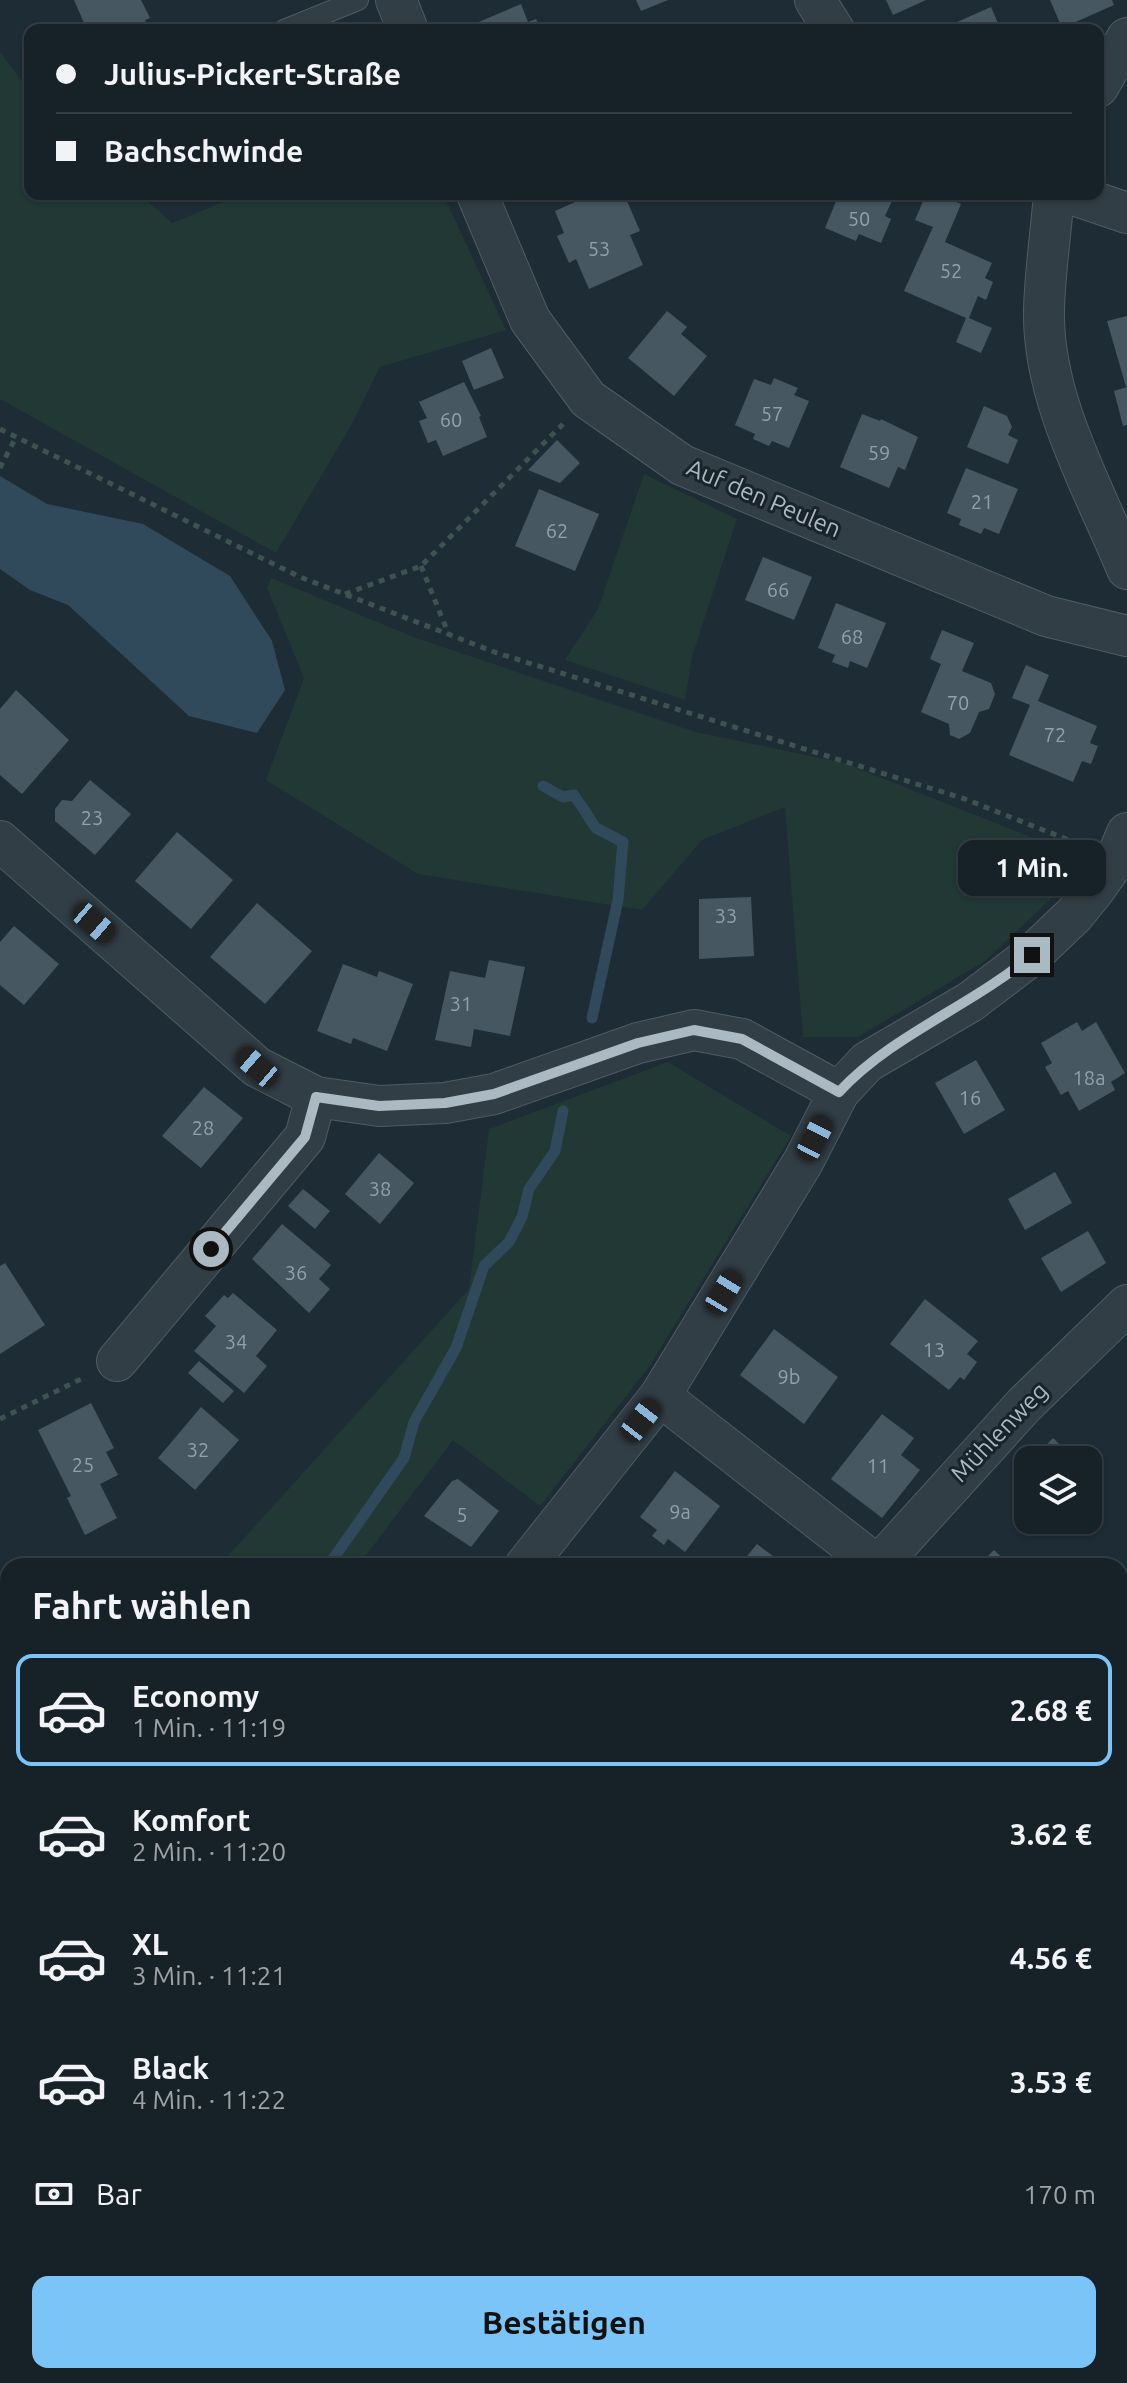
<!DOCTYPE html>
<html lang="de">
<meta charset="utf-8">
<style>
body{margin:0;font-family:Ubuntu,sans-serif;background:#232e34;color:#f1f3f6;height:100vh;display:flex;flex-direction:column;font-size:30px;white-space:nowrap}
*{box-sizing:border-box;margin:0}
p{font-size:26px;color:#9ea3a8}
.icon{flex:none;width:44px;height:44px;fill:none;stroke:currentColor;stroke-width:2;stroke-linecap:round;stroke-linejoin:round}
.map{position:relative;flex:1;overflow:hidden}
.side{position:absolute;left:0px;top:1558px;width:1128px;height:826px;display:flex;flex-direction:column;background:#162128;border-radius:24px 24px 0 0;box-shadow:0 2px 6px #0004,0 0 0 2px #353e45}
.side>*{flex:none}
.banner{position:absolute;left:24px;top:24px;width:1080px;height:176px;border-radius:16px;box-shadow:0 2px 6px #0004,0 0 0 2px #353e45;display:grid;align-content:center;height:176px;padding:0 32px;background:#162128}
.controls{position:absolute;left:1014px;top:1446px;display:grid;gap:16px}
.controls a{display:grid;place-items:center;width:88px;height:88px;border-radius:16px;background:#162128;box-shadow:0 2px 6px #0004,0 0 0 2px #353e45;font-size:40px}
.end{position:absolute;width:36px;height:36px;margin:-18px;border:10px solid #abb9c3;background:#111;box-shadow:0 0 0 4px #111}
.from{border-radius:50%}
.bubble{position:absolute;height:56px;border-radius:16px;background:#162128;box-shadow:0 2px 6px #0004,0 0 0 2px #353e45;font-size:26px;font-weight:600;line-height:56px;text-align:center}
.car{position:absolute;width:24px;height:48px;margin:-24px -12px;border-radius:10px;box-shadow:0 0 6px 2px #0007;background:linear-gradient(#222 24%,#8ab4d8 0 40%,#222 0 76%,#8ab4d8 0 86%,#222 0)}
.banner b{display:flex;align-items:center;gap:28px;height:76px;font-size:30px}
.banner b+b{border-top:2px solid #353e45}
.banner i{width:20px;height:20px;background:#f1f3f6}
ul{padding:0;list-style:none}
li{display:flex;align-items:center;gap:24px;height:112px;margin:0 16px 12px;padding:0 16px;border:4px solid transparent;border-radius:16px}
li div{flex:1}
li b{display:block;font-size:30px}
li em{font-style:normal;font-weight:600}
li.on{border-color:#7bc4f8}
li>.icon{width:72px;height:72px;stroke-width:1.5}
h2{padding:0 32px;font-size:36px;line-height:96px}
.pay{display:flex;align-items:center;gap:20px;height:88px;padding:0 32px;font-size:30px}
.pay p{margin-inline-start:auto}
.primary-button{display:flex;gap:16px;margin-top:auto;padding:16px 32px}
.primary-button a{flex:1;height:92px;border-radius:16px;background:#7bc4f8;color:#111;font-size:32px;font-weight:600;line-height:92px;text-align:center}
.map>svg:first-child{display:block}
.green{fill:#213835}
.water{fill:#304a5b}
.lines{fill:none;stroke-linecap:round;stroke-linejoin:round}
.stream{stroke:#304a5b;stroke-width:11}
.building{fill:#465761}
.lane-casing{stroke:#4f5c64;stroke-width:22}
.street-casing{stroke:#4f5c64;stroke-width:42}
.path{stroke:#3e5351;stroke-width:5;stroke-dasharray:6 6;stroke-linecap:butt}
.lane{stroke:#323e46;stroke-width:20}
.street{stroke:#323e46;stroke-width:40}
.route{stroke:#abb9c3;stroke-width:10}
.labels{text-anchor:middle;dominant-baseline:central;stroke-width:6;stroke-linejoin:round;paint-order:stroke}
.number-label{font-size:20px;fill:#92a0aa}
.street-label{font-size:24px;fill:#abb9c3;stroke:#18232a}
</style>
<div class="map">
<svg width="1127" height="2383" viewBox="0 0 1127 2383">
<rect width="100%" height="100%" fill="#1e2c35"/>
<!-- green -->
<g class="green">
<polygon points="0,52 30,92 30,194 140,194 172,223 243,194 443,194 506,330 380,367 352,424 276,553 0,399"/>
<polygon points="644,474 737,519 692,657 685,700 565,660 598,609"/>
<polygon points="271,578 416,638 696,732 844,763 1046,843 1070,881 985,961 858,1037 803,1037 785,807 702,840 642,910 418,874 266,780 304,678 267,588"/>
<polygon points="668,1062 791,1136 649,1367 540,1506 453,1440 358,1566 219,1566 469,1289 489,1129"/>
<polygon points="1120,2231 1127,2233 1127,2329 1120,2338"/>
</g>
<!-- water -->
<polygon class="water" points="0,476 47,504 143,524 230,576 272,641 285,690 257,733 189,716 68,605 30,590 0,569"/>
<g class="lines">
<!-- stream -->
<g class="stream">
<polyline points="543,786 563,797 574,795 596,828 623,842 618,900 592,1018"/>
<polyline points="328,1566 404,1458 414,1422 456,1348 484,1266 509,1242 522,1217 529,1189 555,1151 563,1111"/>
</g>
</g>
<!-- building -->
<g class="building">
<polygon points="74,0 141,0 150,18 145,20 149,30 87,30"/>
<polygon points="636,0 668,0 641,11"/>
<polygon points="886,0 926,0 893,15"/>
<polygon points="1050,0 1112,0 1114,5 1062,28"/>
<polygon points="521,4 528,22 536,19 541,30 476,30 474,24"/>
<polygon points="991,7 1001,30 939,30"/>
<polygon points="593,194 624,194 640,231 630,235 643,265 589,289 576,259 569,263 557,236 564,233 555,211"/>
<polygon points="839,194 895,194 885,216 891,219 881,243 859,234 856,241 825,228"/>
<polygon points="926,194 937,194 961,204 945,242 992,263 985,278 993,282 986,300 978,296 969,318 992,328 981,353 956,342 966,318 904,291 933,227 915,220"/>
<polygon points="667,311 687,327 681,334 707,356 674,396 628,358"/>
<polygon points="1127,316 1127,386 1126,387 1107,321"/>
<polygon points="491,348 504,378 474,390 462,361"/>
<polygon points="774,378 798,388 794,395 809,401 789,448 772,441 769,446 753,439 755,434 735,425 754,379 771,385"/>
<polygon points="464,382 481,416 479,417 487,437 443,456 436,440 428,443 419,421 427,418 419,402"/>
<polygon points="1127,387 1127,425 1123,426 1114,391"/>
<polygon points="984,406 1007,416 1012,427 1008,435 1018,440 1008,464 967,447"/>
<polygon points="862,414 880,421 881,419 918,437 905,470 898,467 889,488 840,467"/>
<polygon points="557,440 580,463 560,483 528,470"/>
<polygon points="966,468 1018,489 999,534 984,528 981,534 959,525 961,519 947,513"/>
<polygon points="539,489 599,514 575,571 515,546"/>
<polygon points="763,557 812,577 794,620 745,600"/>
<polygon points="836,603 886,623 867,668 850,661 848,668 832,662 835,655 818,648"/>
<polygon points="942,630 974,643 962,671 991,683 995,694 989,709 979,712 970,733 959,739 950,735 949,724 921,712 941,664 930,659"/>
<polygon points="1026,665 1049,675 1038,701 1097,726 1090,743 1098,746 1091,764 1082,761 1073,782 1009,755 1030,705 1012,698"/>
<polygon points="16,690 69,740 22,794 0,775 0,709"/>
<polygon points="90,780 131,814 95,855 55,821 55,809 62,800 72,801"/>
<polygon points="177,832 233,880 191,929 135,881"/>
<polygon points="751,897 754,956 699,959 699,899"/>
<polygon points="257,903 312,951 265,1004 210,957"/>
<polygon points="14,926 59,964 24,1005 0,985 0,942"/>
<polygon points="489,960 525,967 510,1036 474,1029 471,1047 435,1040 450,971 485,978"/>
<polygon points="343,964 377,977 379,971 413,984 387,1051 353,1038 351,1044 317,1031"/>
<polygon points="1077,1022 1082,1031 1096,1022 1125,1073 1111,1082 1115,1090 1079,1111 1068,1091 1061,1095 1045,1067 1052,1063 1041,1043"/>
<polygon points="976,1060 1005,1110 964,1134 935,1083"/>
<polygon points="204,1087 243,1118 201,1168 162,1136"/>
<polygon points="379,1153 414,1183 380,1224 345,1194"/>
<polygon points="1055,1172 1072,1203 1025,1230 1008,1199"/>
<polygon points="303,1189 330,1211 315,1229 288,1206"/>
<polygon points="282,1224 331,1265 319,1279 330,1289 309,1313 252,1259"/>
<polygon points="1088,1231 1106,1263 1061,1292 1041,1258"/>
<polygon points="5,1263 45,1325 0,1354 0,1266"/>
<polygon points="233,1293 277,1330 256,1356 267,1366 244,1393 194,1351 216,1326 205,1316 224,1295 228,1298"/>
<polygon points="925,1299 978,1341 967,1354 977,1362 964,1380 960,1377 949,1390 890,1344"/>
<polygon points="774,1329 838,1377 804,1424 740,1375"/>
<polygon points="199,1361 234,1391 223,1403 188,1373"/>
<polygon points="91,1403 114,1448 106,1452 118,1475 100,1484 117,1518 85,1535 67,1498 71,1496 38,1430"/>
<polygon points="201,1407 239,1440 195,1490 158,1458"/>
<polygon points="882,1414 914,1438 901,1455 920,1470 882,1518 831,1479"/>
<polygon points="1053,1438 1076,1460 1032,1460"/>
<polygon points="1028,1465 1028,1494 1014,1480"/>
<polygon points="675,1471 720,1506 685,1552 668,1539 664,1545 652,1536 657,1530 640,1517"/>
<polygon points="458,1479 499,1511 471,1547 424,1516 452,1481"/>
<polygon points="757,1544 786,1566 739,1566"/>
<polygon points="994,1550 1011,1566 961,1566 968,1558 978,1566"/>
<polygon points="1127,1698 1127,1756 1120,1745 1120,1706"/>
<polygon points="1127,1991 1127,2023 1120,2017 1120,1999"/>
<polygon points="8,2046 8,2152 0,2136 0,2050"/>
<polygon points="1120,2111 1127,2113 1127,2170 1120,2168"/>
<polygon points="0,2190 8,2206 8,2272 0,2276"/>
<polygon points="87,2376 117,2377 174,2376 171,2383 85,2383"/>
<polygon points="327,2376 376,2376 379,2383 331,2383"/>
<polygon points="639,2376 741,2376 741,2381 642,2383"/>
<polygon points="941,2376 959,2376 978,2383 939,2383"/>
</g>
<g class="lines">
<!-- lane casing -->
<g class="lane-casing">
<g id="lane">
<polyline points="284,30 358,0"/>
<polyline points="471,2376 473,2383"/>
</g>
</g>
<!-- street casing -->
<g class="street-casing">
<g id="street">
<polyline points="396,0 408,30"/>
<polyline points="815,0 834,30"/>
<polyline points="1098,87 1127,38"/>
<polyline points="477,194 530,320 588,399 682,465 1046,616 1127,636"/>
<path d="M1054,194C1051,232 1045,271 1044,310C1042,399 1094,489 1127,569"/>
<polyline points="1071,194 1127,213"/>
<polyline points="0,841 257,1067 316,1097 379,1106 445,1103 494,1094 638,1043 694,1030 742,1039 839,1092"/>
<polyline points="117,1361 305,1137 316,1097"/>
<polyline points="660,1396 878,1566"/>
<polyline points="525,1566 660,1396 803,1162 839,1092 867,1062 970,1002 1032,955 1075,914 1095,889 1116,859 1127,833"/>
<polyline points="878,1566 1024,1405 1127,1305"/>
<polyline points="1120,1793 1127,1799"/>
<polyline points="0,1896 8,1915"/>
<polyline points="1093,2376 1102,2383"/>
</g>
</g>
<!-- path -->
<g class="path">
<polyline points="0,429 300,577 497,653 965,799 1081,845"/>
<polyline points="0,468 16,437"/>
<polyline points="421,566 449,635"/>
<polyline points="345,594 421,566 563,424"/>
<polyline points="0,1419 85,1377"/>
<polyline points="43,2383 45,2376"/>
</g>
<!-- lane -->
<use href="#lane" class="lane"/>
<!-- street -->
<use href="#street" class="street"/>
</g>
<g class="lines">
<!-- route -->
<path class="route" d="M211,1249L305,1137L316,1097L379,1106L445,1103L494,1094L638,1043L694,1030L742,1039L839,1092C893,1034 972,1006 1032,955"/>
</g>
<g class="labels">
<!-- number labels -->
<g class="number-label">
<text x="859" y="218">50</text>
<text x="599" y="248">53</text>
<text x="951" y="270">52</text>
<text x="772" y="413">57</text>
<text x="451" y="419">60</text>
<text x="879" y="452">59</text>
<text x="982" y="501">21</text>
<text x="557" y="530">62</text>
<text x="778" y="589">66</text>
<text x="852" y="636">68</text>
<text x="958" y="702">70</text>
<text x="1055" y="734">72</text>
<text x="92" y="817">23</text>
<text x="726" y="915">33</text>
<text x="461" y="1003">31</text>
<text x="1089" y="1077">18a</text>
<text x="970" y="1097">16</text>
<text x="203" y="1127">28</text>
<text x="380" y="1188">38</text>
<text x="296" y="1272">36</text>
<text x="236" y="1341">34</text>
<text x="934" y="1349">13</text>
<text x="789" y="1376">9b</text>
<text x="198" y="1449">32</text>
<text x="83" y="1464">25</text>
<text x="878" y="1465">11</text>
<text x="680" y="1511">9a</text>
<text x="462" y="1514">5</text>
</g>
<!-- street labels -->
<g class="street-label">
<text transform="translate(764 498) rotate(23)">Auf den Peulen</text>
<text transform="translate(999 1432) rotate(-46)">Mühlenweg</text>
</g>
</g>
</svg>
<div class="controls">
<a><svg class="icon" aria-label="layers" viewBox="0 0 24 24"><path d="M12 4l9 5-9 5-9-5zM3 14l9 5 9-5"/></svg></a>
</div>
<i class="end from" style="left:211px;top:1249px"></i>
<i class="end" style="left:1032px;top:955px"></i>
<div class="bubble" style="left:958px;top:840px;width:148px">1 Min.</div>
<i class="car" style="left:94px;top:923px;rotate:131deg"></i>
<i class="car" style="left:257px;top:1067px;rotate:311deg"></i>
<i class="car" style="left:815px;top:1138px;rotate:27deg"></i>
<i class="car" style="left:724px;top:1292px;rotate:31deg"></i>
<i class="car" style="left:641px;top:1420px;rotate:38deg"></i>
<div class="banner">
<b><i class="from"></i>Julius-Pickert-Straße</b>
<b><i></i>Bachschwinde</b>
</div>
<section class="side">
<h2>Fahrt wählen</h2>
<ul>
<li class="on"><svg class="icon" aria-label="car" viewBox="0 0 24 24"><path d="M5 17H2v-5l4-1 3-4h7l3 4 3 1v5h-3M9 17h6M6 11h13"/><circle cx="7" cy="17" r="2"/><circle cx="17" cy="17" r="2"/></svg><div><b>Economy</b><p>1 Min. · 11:19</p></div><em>2.68 €</em></li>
<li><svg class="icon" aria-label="car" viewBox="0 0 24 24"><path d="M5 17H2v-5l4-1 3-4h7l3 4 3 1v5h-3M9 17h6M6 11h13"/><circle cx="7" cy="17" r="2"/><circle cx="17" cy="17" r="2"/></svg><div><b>Komfort</b><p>2 Min. · 11:20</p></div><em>3.62 €</em></li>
<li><svg class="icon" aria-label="car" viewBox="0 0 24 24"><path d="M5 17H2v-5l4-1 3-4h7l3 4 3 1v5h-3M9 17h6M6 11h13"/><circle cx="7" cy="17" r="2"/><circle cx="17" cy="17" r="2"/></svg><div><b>XL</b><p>3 Min. · 11:21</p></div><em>4.56 €</em></li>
<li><svg class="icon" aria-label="car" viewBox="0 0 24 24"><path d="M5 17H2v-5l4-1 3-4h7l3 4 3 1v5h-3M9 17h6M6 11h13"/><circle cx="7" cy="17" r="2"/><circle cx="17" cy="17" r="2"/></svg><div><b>Black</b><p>4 Min. · 11:22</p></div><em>3.53 €</em></li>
</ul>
<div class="pay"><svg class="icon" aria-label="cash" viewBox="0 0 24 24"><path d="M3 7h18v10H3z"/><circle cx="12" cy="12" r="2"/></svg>Bar<p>170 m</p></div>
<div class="primary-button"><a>Bestätigen</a></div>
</section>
</div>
